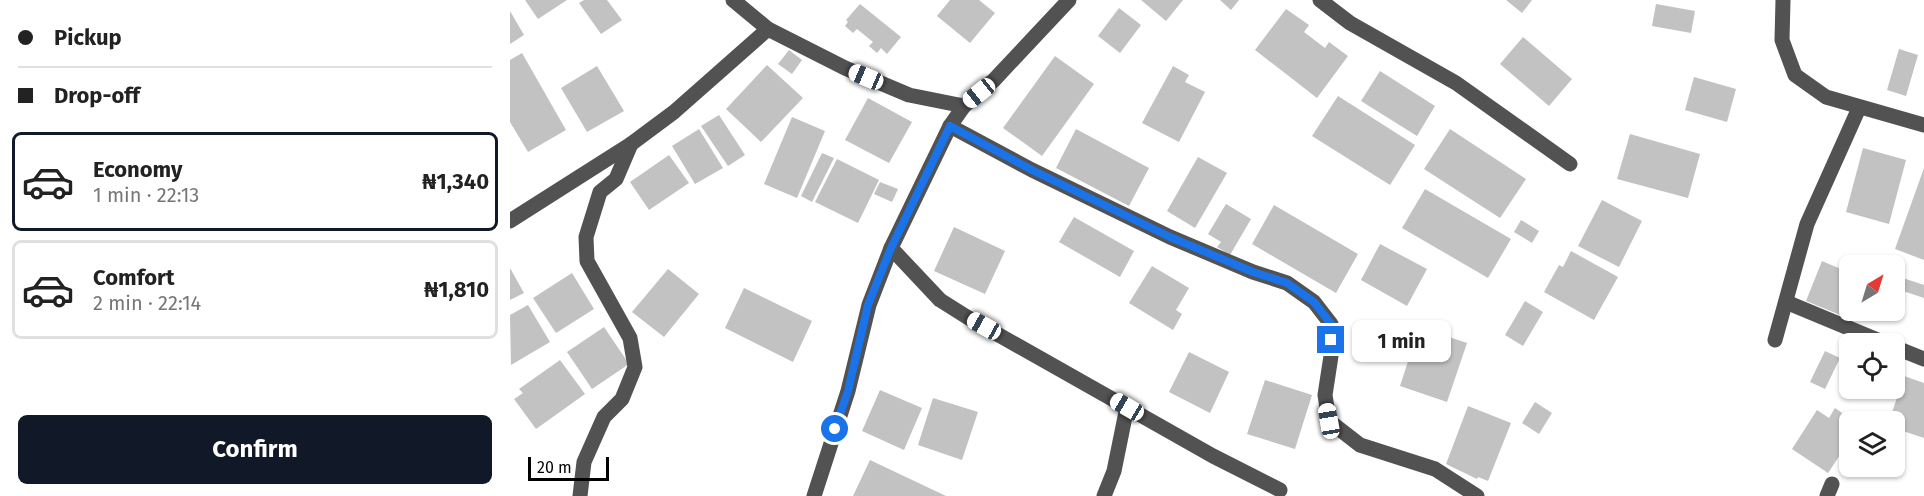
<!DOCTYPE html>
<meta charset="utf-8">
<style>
body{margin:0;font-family:"Fira Sans",sans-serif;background:#f6f6f6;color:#222;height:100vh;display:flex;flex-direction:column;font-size:22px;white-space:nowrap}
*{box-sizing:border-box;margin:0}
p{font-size:20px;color:#767676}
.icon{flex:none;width:33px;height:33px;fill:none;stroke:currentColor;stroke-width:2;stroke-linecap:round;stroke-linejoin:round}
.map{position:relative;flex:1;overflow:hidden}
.details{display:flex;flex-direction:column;background:#fff;width:510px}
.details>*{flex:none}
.banner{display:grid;align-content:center;height:132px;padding:0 18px;background:#fff}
.needle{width:39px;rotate:38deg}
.fabs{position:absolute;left:1329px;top:255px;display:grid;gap:12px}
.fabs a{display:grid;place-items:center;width:66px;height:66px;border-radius:9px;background:#fff;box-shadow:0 2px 4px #0004;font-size:30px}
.scale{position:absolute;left:18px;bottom:15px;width:81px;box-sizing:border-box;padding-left:6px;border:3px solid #000;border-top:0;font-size:16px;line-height:21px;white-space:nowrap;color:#000;-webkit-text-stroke:4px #fff;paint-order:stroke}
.end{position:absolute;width:27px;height:27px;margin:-14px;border:8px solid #1a73e8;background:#fff;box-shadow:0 0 0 3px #fff}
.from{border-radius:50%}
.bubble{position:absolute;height:42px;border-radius:9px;background:#fff;box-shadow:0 2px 4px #0004;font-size:20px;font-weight:700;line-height:42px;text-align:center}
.car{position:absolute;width:18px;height:36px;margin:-18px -9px;border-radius:8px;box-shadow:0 0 4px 2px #0007;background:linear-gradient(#fff 24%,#345 0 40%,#fff 0 76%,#345 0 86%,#fff 0)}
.banner b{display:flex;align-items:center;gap:21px;height:57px;font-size:22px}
.banner b+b{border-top:2px solid #e0e0e0}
.banner i{width:15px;height:15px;background:#222}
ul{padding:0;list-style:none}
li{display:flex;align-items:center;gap:18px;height:99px;margin:0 12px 9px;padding:0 6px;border:3px solid #e0e0e0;border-radius:9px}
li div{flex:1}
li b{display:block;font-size:22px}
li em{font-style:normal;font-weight:700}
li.current{border-color:#111827}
li>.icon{width:54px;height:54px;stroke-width:1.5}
.action{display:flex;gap:12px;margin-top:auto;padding:12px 18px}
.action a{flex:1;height:69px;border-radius:9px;background:#111827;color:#fff;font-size:24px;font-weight:700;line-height:69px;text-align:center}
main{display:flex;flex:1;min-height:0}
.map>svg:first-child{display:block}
.building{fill:#c2c2c2}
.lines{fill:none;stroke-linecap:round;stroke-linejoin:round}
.minor{stroke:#525252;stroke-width:15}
.route{stroke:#1a73e8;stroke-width:8}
</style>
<main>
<section class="details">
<div class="banner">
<b><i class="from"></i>Pickup</b>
<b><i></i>Drop-off</b>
</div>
<ul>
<li class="current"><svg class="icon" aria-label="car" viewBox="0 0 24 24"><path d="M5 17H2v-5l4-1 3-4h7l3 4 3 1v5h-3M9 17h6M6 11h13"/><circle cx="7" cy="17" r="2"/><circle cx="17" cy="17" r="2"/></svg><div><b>Economy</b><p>1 min · 22:13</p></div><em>₦1,340</em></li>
<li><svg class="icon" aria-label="car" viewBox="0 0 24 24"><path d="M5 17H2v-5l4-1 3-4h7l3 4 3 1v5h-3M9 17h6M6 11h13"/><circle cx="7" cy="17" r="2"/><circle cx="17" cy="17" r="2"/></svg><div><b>Comfort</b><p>2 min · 22:14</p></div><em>₦1,810</em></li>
</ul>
<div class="action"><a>Confirm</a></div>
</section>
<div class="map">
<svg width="1414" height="496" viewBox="0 0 1414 496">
<rect width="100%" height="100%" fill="#fff"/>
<!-- building -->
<g class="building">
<polygon points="15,0 57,0 28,19"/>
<polygon points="74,0 97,0 112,20 91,34 69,3"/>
<polygon points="440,0 469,0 485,13 460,43 427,16"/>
<polygon points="631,0 673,0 656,21"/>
<polygon points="710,0 729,0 721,10"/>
<polygon points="996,0 1022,0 1012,13"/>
<polygon points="350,4 391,37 377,54 371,48 367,53 359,46 363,42 347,29 343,33 335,26 338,22 336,20"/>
<polygon points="1146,4 1185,11 1181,33 1142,26"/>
<polygon points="609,8 631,25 610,53 588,36"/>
<polygon points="776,9 799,25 794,32 815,48 819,42 838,56 807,98 745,50"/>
<polygon points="0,11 14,35 0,44"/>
<polygon points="1013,37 1062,79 1039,106 990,64"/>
<polygon points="1389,49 1408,55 1396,96 1377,90"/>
<polygon points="279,50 292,60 282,74 268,64"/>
<polygon points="12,53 56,130 18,152 0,122 0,60"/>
<polygon points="545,56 584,84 532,156 493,128"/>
<polygon points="257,65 293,98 251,142 216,109"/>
<polygon points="87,66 114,111 77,132 51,88"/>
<polygon points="663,66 679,75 675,82 695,92 669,142 632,123"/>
<polygon points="870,71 925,106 907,136 851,101"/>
<polygon points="1184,77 1226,89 1217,122 1175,110"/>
<polygon points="828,96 905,145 880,185 802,136"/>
<polygon points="358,98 402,122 379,163 335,140"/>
<polygon points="209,115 235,155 218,166 191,126"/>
<polygon points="282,117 315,131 287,198 254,184"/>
<polygon points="189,129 213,168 185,184 162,146"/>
<polygon points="566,129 639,168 619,206 546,168"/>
<polygon points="940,129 1016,179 990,218 914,169"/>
<polygon points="1120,134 1190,154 1178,198 1107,179"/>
<polygon points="1353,148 1396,160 1379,224 1336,212"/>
<polygon points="312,153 324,158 302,202 291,196"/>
<polygon points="159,155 179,183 139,210 120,182"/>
<polygon points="688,157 717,173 685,228 657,211"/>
<polygon points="327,159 369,180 348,223 305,202"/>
<polygon points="1414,168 1414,260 1385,249"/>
<polygon points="370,182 388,189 382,202 364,194"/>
<polygon points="915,189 1001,239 978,278 892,228"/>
<polygon points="1092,200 1132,221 1109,267 1068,246"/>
<polygon points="716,204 741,219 720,255 707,247 711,242 698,234"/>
<polygon points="764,205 848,254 826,293 742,244"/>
<polygon points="564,217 624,251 610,277 549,242"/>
<polygon points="1011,220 1029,231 1022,243 1004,232"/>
<polygon points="444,227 495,251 475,294 424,271"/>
<polygon points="870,244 917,269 897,306 851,280"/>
<polygon points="1061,251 1108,277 1084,320 1034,292 1049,265 1053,267"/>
<polygon points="1312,261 1340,273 1340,310 1344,310 1340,319 1296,301"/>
<polygon points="642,266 679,288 666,310 672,314 663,330 619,303"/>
<polygon points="0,268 14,293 0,300"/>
<polygon points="158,269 189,294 154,337 122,312"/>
<polygon points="62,273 84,309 46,333 23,298"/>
<polygon points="1384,275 1414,285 1414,298 1384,288"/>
<polygon points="234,288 302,321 283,362 215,328"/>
<polygon points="1015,301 1033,312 1013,346 995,335"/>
<polygon points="18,305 40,342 1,365 0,315"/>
<polygon points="94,327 119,364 82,389 57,352"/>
<polygon points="909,327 957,343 937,402 890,386"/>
<polygon points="1315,351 1330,358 1315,389 1300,382"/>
<polygon points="679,352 719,372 700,413 659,392"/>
<polygon points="50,360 75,394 26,429 4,399 13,393 9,389"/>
<polygon points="1394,376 1414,383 1414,438 1384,428 1384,422 1379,422"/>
<polygon points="755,380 802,395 785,449 737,434"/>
<polygon points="370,390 412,408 394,450 352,431"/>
<polygon points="423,398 468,412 452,460 408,445"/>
<polygon points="1025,402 1042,413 1029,434 1012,423"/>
<polygon points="958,406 1001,423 978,481 968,477 967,479 936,464"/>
<polygon points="1325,408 1345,422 1340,422 1340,440 1318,473 1282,449 1307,410 1319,418"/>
<polygon points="360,460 436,496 343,496"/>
</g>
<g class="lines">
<!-- minor -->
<g class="minor">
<polyline points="223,0 258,29 335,68 399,95 454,106 484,80 559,0"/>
<polyline points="810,0 840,23 946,83 1060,164"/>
<polyline points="1273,0 1272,40 1285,75 1316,97 1414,125"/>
<polyline points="440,126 522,170 660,237 743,272 777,283 804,302 821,324 821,356 815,395 819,421 850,445 925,469 967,496"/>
<polyline points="0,221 121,144 164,112 258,29"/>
<polyline points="381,248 430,300 457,317 703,456 770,490"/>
<polyline points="1276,302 1377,344"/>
<polyline points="1265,340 1297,224 1349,108"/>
<polyline points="1384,347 1414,359"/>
<polyline points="70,496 74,462 94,417 112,399 125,367 120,338 77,261 76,237 90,192 106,179 121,144"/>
<polyline points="304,496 338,391 359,305 381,248 440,126 454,106"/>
<polyline points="594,496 604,471 617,407"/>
<polyline points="1317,496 1322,484"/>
</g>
</g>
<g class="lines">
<!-- route -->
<polyline class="route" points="325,429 338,391 358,305 381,248 440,126 522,170 660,237 743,272 777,283 804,302 821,324 821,340"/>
</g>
</svg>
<div class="fabs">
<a><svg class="needle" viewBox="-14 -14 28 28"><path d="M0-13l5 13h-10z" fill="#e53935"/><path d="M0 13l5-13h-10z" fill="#767676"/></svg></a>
<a><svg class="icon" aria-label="locate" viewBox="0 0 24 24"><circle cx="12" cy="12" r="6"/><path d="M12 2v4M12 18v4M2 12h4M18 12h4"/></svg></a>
<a><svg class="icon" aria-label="layers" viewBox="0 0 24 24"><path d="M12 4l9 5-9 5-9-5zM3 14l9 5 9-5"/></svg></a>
</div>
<div class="scale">20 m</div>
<i class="end from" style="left:325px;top:429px"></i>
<i class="end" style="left:821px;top:340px"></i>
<div class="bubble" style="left:842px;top:320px;width:99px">1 min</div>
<i class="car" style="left:356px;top:77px;rotate:293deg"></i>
<i class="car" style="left:469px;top:93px;rotate:231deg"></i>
<i class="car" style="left:474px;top:326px;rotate:299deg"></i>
<i class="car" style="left:617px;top:407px;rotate:300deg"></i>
<i class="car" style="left:819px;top:421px;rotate:350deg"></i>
</div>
</main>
